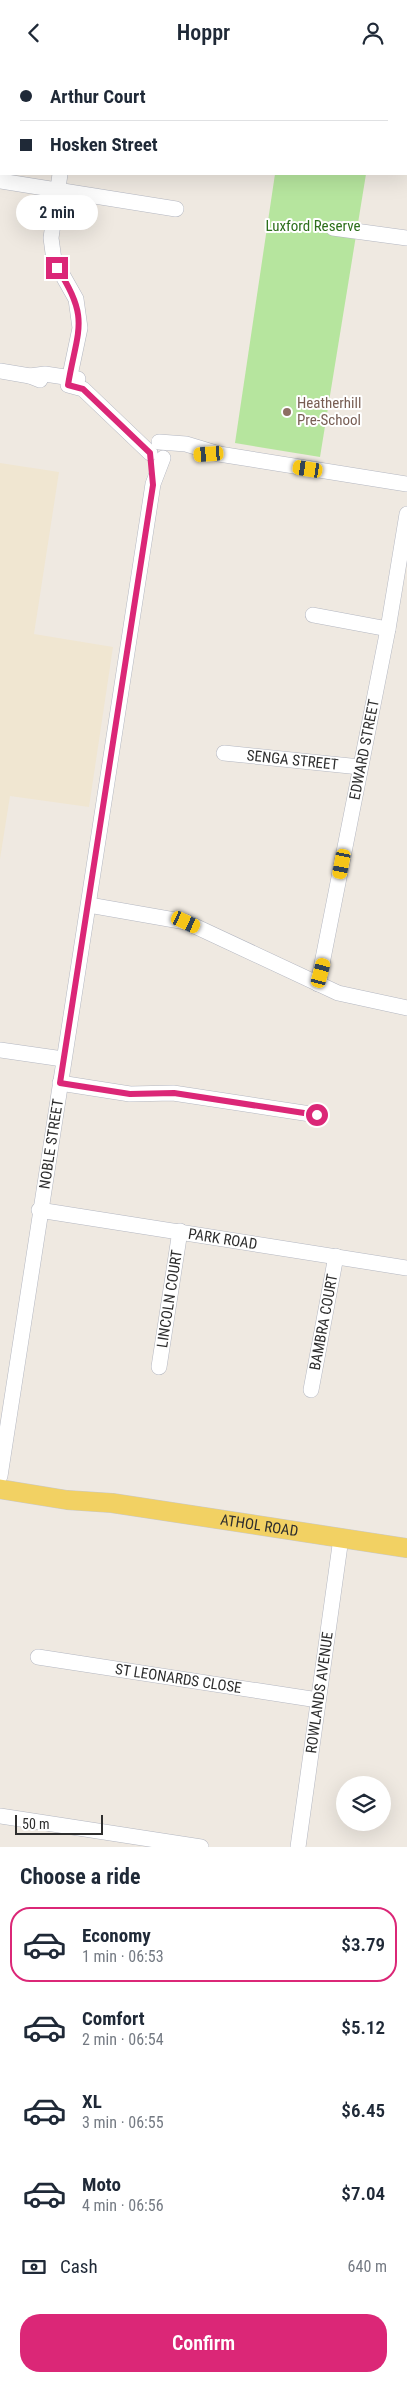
<!DOCTYPE html>
<meta charset="utf-8">
<style>
body{margin:0;font-family:"Roboto Condensed",sans-serif;background:#f6f6f7;color:#1f2937;height:100vh;display:flex;flex-direction:column;font-size:19px;white-space:nowrap}
*{box-sizing:border-box;margin:0}
p{font-size:16px;color:#747a83}
.icon{flex:none;width:28px;height:28px;fill:none;stroke:currentColor;stroke-width:2;stroke-linecap:round;stroke-linejoin:round}
.map{position:relative;height:1782px;overflow:hidden}
.drawer{display:flex;flex-direction:column;background:#fff;flex:1}
.drawer>*{flex:none}
.top-card{position:absolute;left:0px;top:0px;width:408px;height:110px;box-shadow:0 5px 20px #0002;display:grid;align-content:center;height:110px;padding:0 20px;background:#fff}
.tools{position:absolute;left:336px;top:1711px;display:grid;gap:10px}
.tools a{display:grid;place-items:center;width:55px;height:55px;border-radius:50%;background:#fff;box-shadow:0 5px 20px #0002;font-size:25px}
.scale{position:absolute;left:15px;bottom:12px;width:88px;box-sizing:border-box;padding-left:5px;border:2px solid #2e2e2e;border-top:0;font-size:14px;line-height:18px;white-space:nowrap;color:#2e2e2e;-webkit-text-stroke:4px #fff;paint-order:stroke}
.end{position:absolute;width:22px;height:22px;margin:-11px;border:6px solid #db2777;background:#fff;box-shadow:0 0 0 2px #fff}
.from{border-radius:50%}
.bubble{position:absolute;height:35px;border-radius:18px;background:#fff;box-shadow:0 5px 20px #0002;font-size:16px;font-weight:600;line-height:35px;text-align:center}
.car{position:absolute;width:15px;height:30px;margin:-15px -8px;border-radius:6px;box-shadow:0 0 4px 1px #0007;background:linear-gradient(#f5c518 24%,#345 0 40%,#f5c518 0 76%,#345 0 86%,#f5c518 0)}
.top-card b{display:flex;align-items:center;gap:18px;height:48px;font-size:19px}
.top-card b+b{border-top:1px solid #e0e1e3}
.top-card i{width:12px;height:12px;background:#1f2937}
ul{padding:0;list-style:none}
li{display:flex;align-items:center;gap:15px;height:75px;margin:0 10px 8px;padding:0 10px;border:2px solid transparent;border-radius:20px}
li div{flex:1}
li b{display:block;font-size:19px}
li em{font-style:normal;font-weight:600}
li.selected{border-color:#db2777}
li>.icon{width:45px;height:45px;stroke-width:1.5}
h2{padding:0 20px;font-size:22px;line-height:60px}
.pay{display:flex;align-items:center;gap:12px;height:55px;padding:0 20px;font-size:19px}
.pay p{margin-inline-start:auto}
.button{display:flex;gap:10px;margin-top:auto;padding:10px 20px}
.button a{flex:1;height:58px;border-radius:20px;background:#db2777;color:#fff;font-size:20px;font-weight:600;line-height:58px;text-align:center}
header{display:flex;justify-content:space-between;align-items:center;height:65px;padding:0 20px;background:#fff;font-size:22px;font-weight:600}
.map>svg:first-child{display:block}
.education{fill:#f0e6d1}
.green{fill:#b6e59e}
.lines{fill:none;stroke-linecap:round;stroke-linejoin:round}
.minor-casing{stroke:#b4b7c1;stroke-width:16}
.major-casing{stroke:#c9c9c9;stroke-width:20}
.minor{stroke:#fff;stroke-width:15}
.major{stroke:#f2d163;stroke-width:19}
.route{stroke:#db2777;stroke-width:6}
.education-dot{fill:#8d6e63;stroke:#fff;stroke-width:2}
.labels{text-anchor:middle;dominant-baseline:central;stroke-width:4;stroke-linejoin:round;paint-order:stroke}
.park-label{font-size:15px;fill:#2c6e1b;stroke:#fff}
.education-label{font-size:15px;fill:#785e54;stroke:#fff;text-anchor:start}
.street-label{font-size:15px;fill:#2e2e2e;stroke:#fff}
</style>
<header><svg class="icon" aria-label="back" viewBox="0 0 24 24"><path d="M15 5l-7 7 7 7"/></svg>Hoppr<svg class="icon" aria-label="person" viewBox="0 0 24 24"><circle cx="12" cy="8" r="4"/><path d="M4 21q1-7 8-7t8 7"/></svg></header>
<div class="map">
<svg width="407" height="1782" viewBox="0 0 407 1782">
<rect width="100%" height="100%" fill="#efe9e1"/>
<!-- education -->
<polygon class="education" points="0,398 59,407 34,569 113,582 89,742 10,731 0,794"/>
<!-- green -->
<polygon class="green" points="275,109 366,109 320,392 235,378"/>
<g class="lines">
<!-- minor casing -->
<g class="minor-casing">
<g id="minor">
<polyline points="372,0 380,1"/>
<polyline points="77,1 77,0"/>
<polyline points="406,5 407,5"/>
<polyline points="60,109 51,173 54,195 76,234 80,263 68,320 83,324 150,388"/>
<polyline points="0,116 176,144"/>
<polyline points="333,163 407,173"/>
<polyline points="0,306 30,311 40,315"/>
<polyline points="30,311 45,309 78,314"/>
<polyline points="159,377 186,379 219,389 407,419"/>
<polyline points="313,550 388,564"/>
<path id="s1" d="M224,688L360,702"/>
<polyline points="89,840 186,857 338,928 407,943"/>
<path id="s2" d="M318,919L388,564L407,449"/>
<polyline points="0,985 63,994"/>
<polyline points="60,1018 130,1029 173,1028 317,1050"/>
<path id="s3" d="M39,1145L407,1203"/>
<path id="s4" d="M159,1302L180,1166"/>
<path id="s5" d="M311,1325L336,1191"/>
<path id="s6" d="M0,1411L153,419L163,393"/>
<path id="s7" d="M38,1592L318,1635"/>
<polyline points="0,1751 201,1782"/>
<path id="s8" d="M298,1782L341,1473"/>
</g>
</g>
<!-- major casing -->
<g class="major-casing">
<g id="major">
<path id="s9" d="M0,1424L67,1435L112,1438L407,1483"/>
</g>
</g>
<!-- minor -->
<use href="#minor" class="minor"/>
<!-- major -->
<use href="#major" class="major"/>
</g>
<g class="lines">
<!-- route -->
<path class="route" d="M57,203C91,254 77,265 68,320L83,324L150,388L153,420L60,1018L130,1029L174,1028L317,1050"/>
</g>
<!-- markers -->
<circle class="education-dot" cx="287" cy="347" r="5"/>
<g class="labels">
<!-- park labels -->
<g class="park-label">
<text x="313" y="161">Luxford Reserve</text>
</g>
<!-- education labels -->
<g class="education-label">
<text x="297" y="338">Heatherhill<tspan x="297" dy="17">Pre-School</tspan></text>
</g>
<!-- street labels -->
<g class="street-label">
<text stroke="none"><textPath href="#s2" startOffset="239">EDWARD STREET</textPath></text>
<text stroke="none"><textPath href="#s1" startOffset="69">SENGA STREET</textPath></text>
<text stroke="none"><textPath href="#s6" startOffset="336">NOBLE STREET</textPath></text>
<text stroke="none"><textPath href="#s3" startOffset="186">PARK ROAD</textPath></text>
<text stroke="none"><textPath href="#s4" startOffset="69">LINCOLN COURT</textPath></text>
<text stroke="none"><textPath href="#s5" startOffset="69">BAMBRA COURT</textPath></text>
<text stroke="none"><textPath href="#s9" startOffset="262">ATHOL ROAD</textPath></text>
<text stroke="none"><textPath href="#s7" startOffset="142">ST LEONARDS CLOSE</textPath></text>
<text stroke="none"><textPath href="#s8" startOffset="156">ROWLANDS AVENUE</textPath></text>
</g>
</g>
</svg>
<div class="tools">
<a><svg class="icon" aria-label="layers" viewBox="0 0 24 24"><path d="M12 4l9 5-9 5-9-5zM3 14l9 5 9-5"/></svg></a>
</div>
<div class="scale">50 m</div>
<i class="end from" style="left:317px;top:1050px"></i>
<i class="end" style="left:57px;top:203px"></i>
<div class="bubble" style="left:16px;top:130px;width:82px">2 min</div>
<i class="car" style="left:209px;top:389px;rotate:266deg"></i>
<i class="car" style="left:308px;top:404px;rotate:279deg"></i>
<i class="car" style="left:342px;top:799px;rotate:191deg"></i>
<i class="car" style="left:186px;top:857px;rotate:115deg"></i>
<i class="car" style="left:321px;top:908px;rotate:15deg"></i>
<div class="top-card">
<b><i class="from"></i>Arthur Court</b>
<b><i></i>Hosken Street</b>
</div>
</div>
<section class="drawer">
<h2>Choose a ride</h2>
<ul>
<li class="selected"><svg class="icon" aria-label="car" viewBox="0 0 24 24"><path d="M5 17H2v-5l4-1 3-4h7l3 4 3 1v5h-3M9 17h6M6 11h13"/><circle cx="7" cy="17" r="2"/><circle cx="17" cy="17" r="2"/></svg><div><b>Economy</b><p>1 min · 06:53</p></div><em>$3.79</em></li>
<li><svg class="icon" aria-label="car" viewBox="0 0 24 24"><path d="M5 17H2v-5l4-1 3-4h7l3 4 3 1v5h-3M9 17h6M6 11h13"/><circle cx="7" cy="17" r="2"/><circle cx="17" cy="17" r="2"/></svg><div><b>Comfort</b><p>2 min · 06:54</p></div><em>$5.12</em></li>
<li><svg class="icon" aria-label="car" viewBox="0 0 24 24"><path d="M5 17H2v-5l4-1 3-4h7l3 4 3 1v5h-3M9 17h6M6 11h13"/><circle cx="7" cy="17" r="2"/><circle cx="17" cy="17" r="2"/></svg><div><b>XL</b><p>3 min · 06:55</p></div><em>$6.45</em></li>
<li><svg class="icon" aria-label="car" viewBox="0 0 24 24"><path d="M5 17H2v-5l4-1 3-4h7l3 4 3 1v5h-3M9 17h6M6 11h13"/><circle cx="7" cy="17" r="2"/><circle cx="17" cy="17" r="2"/></svg><div><b>Moto</b><p>4 min · 06:56</p></div><em>$7.04</em></li>
</ul>
<div class="pay"><svg class="icon" aria-label="cash" viewBox="0 0 24 24"><path d="M3 7h18v10H3z"/><circle cx="12" cy="12" r="2"/></svg>Cash<p>640 m</p></div>
<div class="button"><a>Confirm</a></div>
</section>
